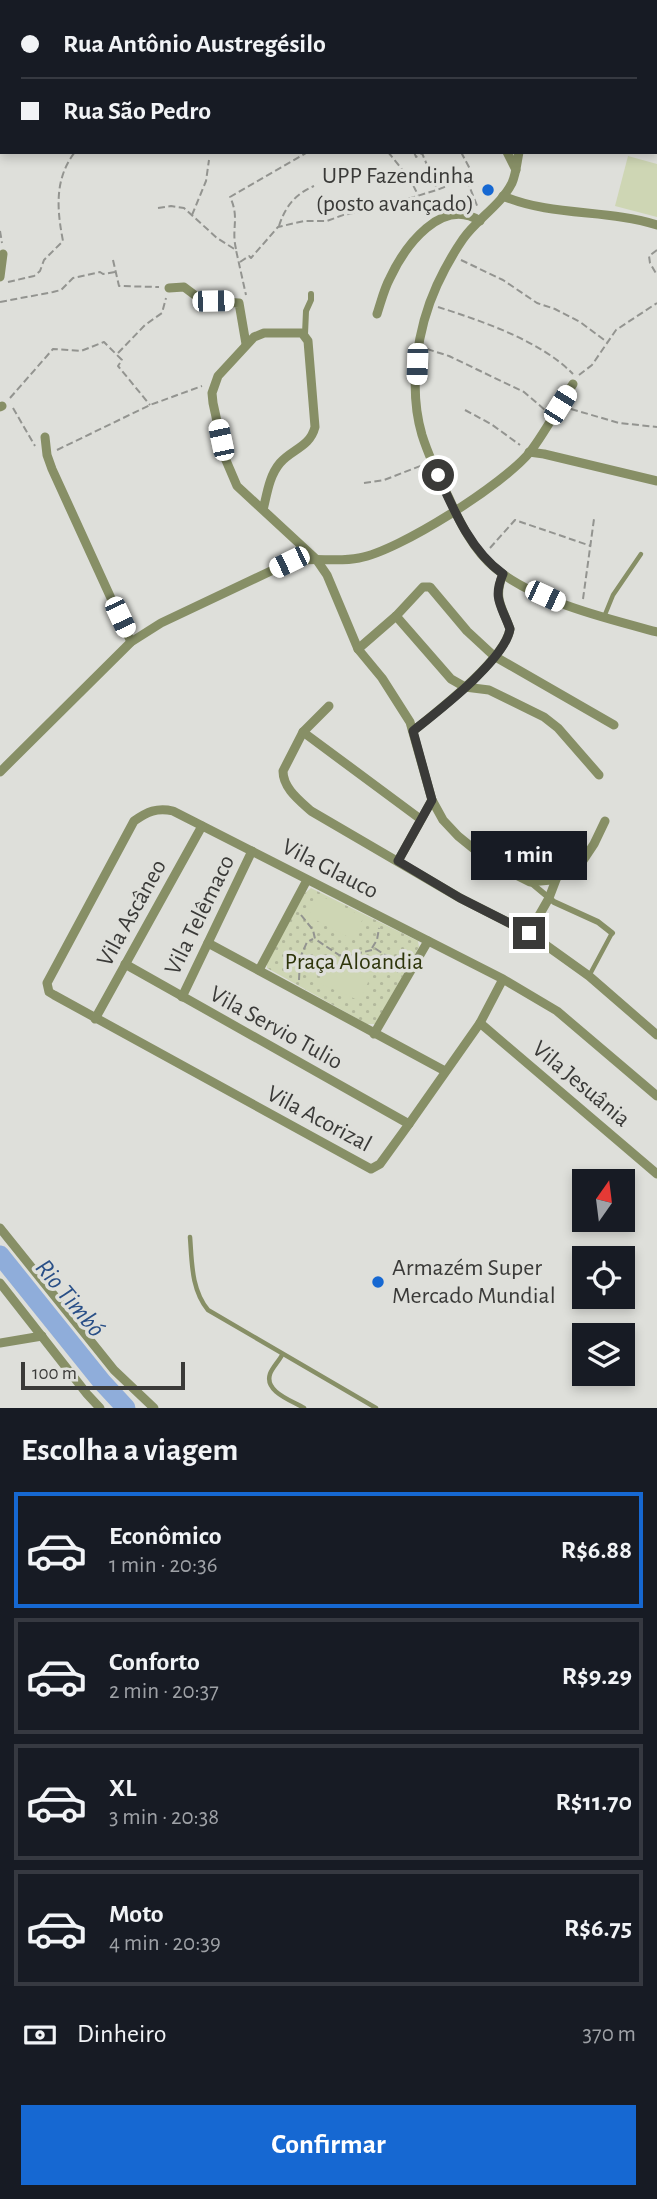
<!DOCTYPE html>
<html lang="pt">
<meta charset="utf-8">
<style>
body{margin:0;font-family:"Alegreya Sans",sans-serif;background:#20242c;color:#f1f3f6;height:100vh;display:flex;flex-direction:column;font-size:26px;white-space:nowrap}
*{box-sizing:border-box;margin:0}
p{font-size:23px;color:#9ea1a6}
.icon{flex:none;width:38px;height:38px;fill:none;stroke:currentColor;stroke-width:2;stroke-linecap:round;stroke-linejoin:round}
.map{position:relative;height:1408px;overflow:hidden}
.drawer{display:flex;flex-direction:column;background:#171b24;flex:1}
.drawer>*{flex:none}
.top-card{position:absolute;left:0px;top:0px;width:658px;height:154px;box-shadow:0 4px 10px #0003;display:grid;align-content:center;height:154px;padding:0 21px;background:#171b24}
.needle{width:46px;rotate:14deg}
.fabs{position:absolute;left:572px;top:1169px;display:grid;gap:14px}
.fabs a{display:grid;place-items:center;width:63px;height:63px;border-radius:0px;background:#171b24;box-shadow:0 4px 10px #0003;font-size:35px}
.scale{position:absolute;left:21px;bottom:18px;width:164px;box-sizing:border-box;padding-left:7px;border:4px solid #3a3a38;border-top:0;font-size:19px;line-height:24px;white-space:nowrap;color:#3a3a38;-webkit-text-stroke:5px #dedfda;paint-order:stroke}
.end{position:absolute;width:32px;height:32px;margin:-16px;border:9px solid #3a3a38;background:#fff;box-shadow:0 0 0 4px #fff}
.from{border-radius:50%}
.bubble{position:absolute;height:49px;border-radius:0px;background:#171b24;box-shadow:0 4px 10px #0003;font-size:23px;font-weight:600;line-height:49px;text-align:center}
.car{position:absolute;width:21px;height:42px;margin:-21px -10px;border-radius:9px;box-shadow:0 0 5px 2px #0007;background:linear-gradient(#fff 24%,#345 0 40%,#fff 0 76%,#345 0 86%,#fff 0)}
.top-card b{display:flex;align-items:center;gap:24px;height:66px;font-size:26px}
.top-card b+b{border-top:2px solid #363941}
.top-card i{width:18px;height:18px;background:#f1f3f6}
ul{padding:0;list-style:none}
li{display:flex;align-items:center;gap:21px;height:116px;margin:0 14px 10px;padding:0 7px;border:4px solid #363941;border-radius:0px}
li div{flex:1}
li b{display:block;font-size:26px}
li em{font-style:normal;font-weight:600}
li.active{border-color:#1668d2}
li>.icon{width:63px;height:63px;stroke-width:1.5}
h2{padding:0 21px;font-size:32px;line-height:84px}
.pay{display:flex;align-items:center;gap:18px;height:77px;padding:0 21px;font-size:26px}
.pay p{margin-inline-start:auto}
.button{display:flex;gap:14px;margin-top:auto;padding:14px 21px}
.button a{flex:1;height:80px;border-radius:0px;background:#1668d2;color:#fff;font-size:28px;font-weight:600;line-height:80px;text-align:center}
.map>svg:first-child{display:block}
.park{fill:url(#park-dots)}
.garden{fill:#ced6b4}
.lines{fill:none;stroke-linecap:round;stroke-linejoin:round}
.river{stroke:#8fadda;stroke-width:19}
.path{stroke:#939490;stroke-width:2;stroke-dasharray:7 3.5;stroke-linecap:butt}
.service{stroke:#878f66;stroke-width:4.5}
.pedestrian{stroke:#878f66;stroke-width:6}
.minor{stroke:#878f66;stroke-width:9}
.route{stroke:#3a3a38;stroke-width:9}
.poi-dot{fill:#1668d2;stroke:#dedfda;stroke-width:2.5}
.labels{text-anchor:middle;dominant-baseline:central;stroke-width:7;stroke-linejoin:round;paint-order:stroke}
.poi-label{font-size:24px;fill:#3a3a38;stroke:#dedfda;text-anchor:end}
.street-label{font-size:24px;fill:#3a3a38;stroke:#dedfda}
.park-label{font-size:24px;fill:#2d340a;stroke:#dedfda}
.water-label{font-size:26px;font-style:italic;fill:#294f87;stroke:#dedfda}
</style>
<div class="map">
<svg width="657" height="1408" viewBox="0 0 657 1408">
<defs>
<pattern id="park-dots" width="8" height="8" patternUnits="userSpaceOnUse" patternTransform="scale(1.75)"><rect width="8" height="8" fill="#ced6b4"/><path d="M2 2h.1M6 6h.1" fill="none" stroke="#b2b89c" stroke-width="1.8" stroke-linecap="round"/></pattern>
</defs>
<rect width="100%" height="100%" fill="#dedfda"/>
<!-- park -->
<polygon class="park" points="311,888 418,941 419,947 375,1024 367,1024 267,968 267,961 305,893"/>
<!-- garden -->
<g class="garden">
<polygon points="628,156 657,164 657,217 615,206"/>
<polygon points="319,895 364,917 352,939 308,916"/>
<polygon points="332,955 372,973 360,1001 319,983"/>
</g>
<g class="lines">
<!-- river -->
<polyline class="river" points="0,1255 102,1382 126,1408"/>
<!-- path -->
<g class="path">
<polyline points="115,0 117,2"/>
<polyline points="161,0 161,2"/>
<polyline points="201,2 201,0"/>
<polyline points="657,12 657,13"/>
<polyline points="388,152 410,179 418,195"/>
<polyline points="414,152 416,157 422,153 437,189"/>
<polyline points="461,152 470,169 467,177"/>
<polyline points="158,208 171,206 184,208 217,238 236,250 246,295"/>
<polyline points="192,215 206,181 209,160"/>
<path d="M279,226C285,207 295,194 314,186"/>
<polyline points="0,231 2,243"/>
<path d="M236,249C231,228 240,218 230,197L308,152"/>
<polyline points="657,250 649,256 650,263 657,275"/>
<polyline points="113,260 119,286 159,287"/>
<polyline points="461,260 503,280 537,303 555,309 580,322 607,342"/>
<polyline points="240,262 249,256 251,258 278,227 304,221 327,221 343,215 374,209 437,190 466,178 478,208"/>
<path d="M8,282L34,276L40,271L44,260L63,241C57,210 54,179 75,152"/>
<polyline points="0,302 53,292 61,290 73,278 100,272 103,274 115,272"/>
<path d="M438,307C482,321 541,341 573,374"/>
<polyline points="427,349 449,356 524,392 545,410"/>
<polyline points="118,353 145,325 162,313 166,298"/>
<polyline points="579,375 592,365 616,330 657,303"/>
<polyline points="10,398 53,349 81,351 104,342 122,360 118,366 150,405"/>
<polyline points="13,408 35,446"/>
<polyline points="571,409 619,423 657,427"/>
<polyline points="465,410 491,424 520,445"/>
<polyline points="57,450 150,405 202,386"/>
<polyline points="364,483 384,480 423,465"/>
<polyline points="490,548 515,520 591,546"/>
<polyline points="583,599 594,519"/>
<polyline points="301,915 313,930 315,939 339,955 347,956 376,949 388,957 398,972"/>
<polyline points="372,948 377,940 379,928"/>
<polyline points="299,980 300,958 307,942 313,939"/>
</g>
<!-- service -->
<g class="service">
<polyline points="604,617 613,595 641,554"/>
<polyline points="589,976 612,933"/>
<path d="M190,1237C192,1262 191,1289 208,1310L376,1408"/>
<path d="M282,1355C279,1361 272,1368 270,1374C264,1392 293,1401 304,1408"/>
</g>
<!-- pedestrian -->
<g class="pedestrian">
<polyline points="305,334 306,311 311,300 311,294"/>
<polyline points="530,882 554,902 598,922 612,933"/>
</g>
<!-- minor -->
<g class="minor">
<polyline points="456,0 457,2"/>
<polyline points="504,0 504,2"/>
<polyline points="507,152 516,170"/>
<path d="M519,152C517,162 516,174 512,183C501,205 477,219 463,239C454,252 444,270 437,285C417,329 408,387 422,435C429,457 439,478 449,498C460,523 474,551 495,568C534,601 608,619 657,632"/>
<path d="M503,196C553,217 607,209 657,225"/>
<polyline points="0,277 3,254"/>
<polyline points="169,288 184,287 200,299 205,301 239,303 246,344"/>
<path d="M377,314C381,302 384,289 390,278C405,246 442,196 480,221"/>
<polyline points="0,407 2,406"/>
<polyline points="45,437 47,455 52,469 131,642"/>
<polyline points="529,452 544,454 657,481"/>
<path d="M263,510C267,494 269,476 280,463C292,449 310,447 315,427L308,341L302,333H264L254,337L218,376L212,393L213,403L225,458L237,486L316,559L327,575L358,649L382,678L410,722L432,800L443,820L458,836L490,862L530,882L551,880L580,865L594,844L605,821"/>
<polyline points="396,616 451,679 465,687 489,690 544,717 558,728 599,775"/>
<polyline points="358,649 396,616 423,587 430,587 467,631 494,656 614,725"/>
<path d="M329,706L303,732L283,771C283,788 299,800 311,811L460,898L529,933L589,976L657,1035"/>
<path d="M413,731C438,711 505,659 510,629C502,606 493,599 503,574"/>
<polyline points="303,732 419,818"/>
<path d="M0,772L131,642L161,623L290,562C312,556 335,563 359,558C399,551 504,484 530,452C546,431 559,406 573,384"/>
<polyline points="398,861 432,800"/>
<polyline points="529,933 549,898 557,877"/>
<polyline points="208,943 445,1071"/>
<polyline points="125,964 409,1124"/>
<polyline points="259,970 307,880"/>
<path d="M503,979L480,1023L409,1124L380,1164L371,1169L54,995L49,992L47,983L134,821C147,812 157,807 173,811L503,979L557,1011L657,1096"/>
<polyline points="182,997 252,851"/>
<polyline points="95,1019 202,826"/>
<polyline points="480,1023 657,1174"/>
<polyline points="374,1034 428,941"/>
<polyline points="0,1228 114,1370 154,1408"/>
<polyline points="0,1283 87,1394 100,1408"/>
<polyline points="0,1343 42,1336"/>
</g>
</g>
<g class="lines">
<!-- route -->
<path class="route" d="M438,475C454,511 471,551 503,574C492,599 502,606 510,629C505,660 438,711 413,731L432,800L398,861L460,898L529,933"/>
</g>
<!-- markers -->
<g class="poi-dot">
<circle cx="488" cy="190" r="7"/>
<circle cx="378" cy="1282" r="7"/>
</g>
<g class="labels">
<!-- poi labels -->
<g class="poi-label">
<text x="474" y="176">UPP Fazendinha<tspan x="474" dy="28">(posto avançado)</tspan></text>
<text x="392" y="1268" text-anchor="start">Armazém Super<tspan x="392" dy="28">Mercado Mundial</tspan></text>
</g>
<!-- street labels -->
<g class="street-label">
<text transform="translate(330 869) rotate(27)">Vila Glauco</text>
<text transform="translate(132 913) rotate(-61)">Vila Ascâneo</text>
<text transform="translate(200 915) rotate(-64)">Vila Telêmaco</text>
<text transform="translate(276 1028) rotate(29)">Vila Servio Tulio</text>
<text transform="translate(581 1084) rotate(40)">Vila Jesuânia</text>
<text transform="translate(319 1119) rotate(28)">Vila Acorizal</text>
</g>
<!-- park labels -->
<g class="park-label">
<text x="354" y="962">Praça Aloandia</text>
</g>
<!-- water labels -->
<g class="water-label">
<text transform="translate(70 1298) rotate(50)">Rio Timbó</text>
</g>
</g>
</svg>
<div class="fabs">
<a><svg class="needle" viewBox="-14 -14 28 28"><path d="M0-13l5 13h-10z" fill="#e53935"/><path d="M0 13l5-13h-10z" fill="#9ea1a6"/></svg></a>
<a><svg class="icon" aria-label="locate" viewBox="0 0 24 24"><circle cx="12" cy="12" r="6"/><path d="M12 2v4M12 18v4M2 12h4M18 12h4"/></svg></a>
<a><svg class="icon" aria-label="layers" viewBox="0 0 24 24"><path d="M12 4l9 5-9 5-9-5zM3 14l9 5 9-5"/></svg></a>
</div>
<div class="scale">100 m</div>
<i class="end from" style="left:438px;top:475px"></i>
<i class="end" style="left:529px;top:933px"></i>
<div class="bubble" style="left:471px;top:831px;width:116px">1 min</div>
<i class="car" style="left:213px;top:301px;rotate:89deg"></i>
<i class="car" style="left:417px;top:364px;rotate:182deg"></i>
<i class="car" style="left:560px;top:405px;rotate:32deg"></i>
<i class="car" style="left:221px;top:440px;rotate:348deg"></i>
<i class="car" style="left:289px;top:562px;rotate:244deg"></i>
<i class="car" style="left:545px;top:596px;rotate:115deg"></i>
<i class="car" style="left:120px;top:617px;rotate:155deg"></i>
<div class="top-card">
<b><i class="from"></i>Rua Antônio Austregésilo</b>
<b><i></i>Rua São Pedro</b>
</div>
</div>
<section class="drawer">
<h2>Escolha a viagem</h2>
<ul>
<li class="active"><svg class="icon" aria-label="car" viewBox="0 0 24 24"><path d="M5 17H2v-5l4-1 3-4h7l3 4 3 1v5h-3M9 17h6M6 11h13"/><circle cx="7" cy="17" r="2"/><circle cx="17" cy="17" r="2"/></svg><div><b>Econômico</b><p>1 min · 20:36</p></div><em>R$6.88</em></li>
<li><svg class="icon" aria-label="car" viewBox="0 0 24 24"><path d="M5 17H2v-5l4-1 3-4h7l3 4 3 1v5h-3M9 17h6M6 11h13"/><circle cx="7" cy="17" r="2"/><circle cx="17" cy="17" r="2"/></svg><div><b>Conforto</b><p>2 min · 20:37</p></div><em>R$9.29</em></li>
<li><svg class="icon" aria-label="car" viewBox="0 0 24 24"><path d="M5 17H2v-5l4-1 3-4h7l3 4 3 1v5h-3M9 17h6M6 11h13"/><circle cx="7" cy="17" r="2"/><circle cx="17" cy="17" r="2"/></svg><div><b>XL</b><p>3 min · 20:38</p></div><em>R$11.70</em></li>
<li><svg class="icon" aria-label="car" viewBox="0 0 24 24"><path d="M5 17H2v-5l4-1 3-4h7l3 4 3 1v5h-3M9 17h6M6 11h13"/><circle cx="7" cy="17" r="2"/><circle cx="17" cy="17" r="2"/></svg><div><b>Moto</b><p>4 min · 20:39</p></div><em>R$6.75</em></li>
</ul>
<div class="pay"><svg class="icon" aria-label="cash" viewBox="0 0 24 24"><path d="M3 7h18v10H3z"/><circle cx="12" cy="12" r="2"/></svg>Dinheiro<p>370 m</p></div>
<div class="button"><a>Confirmar</a></div>
</section>
